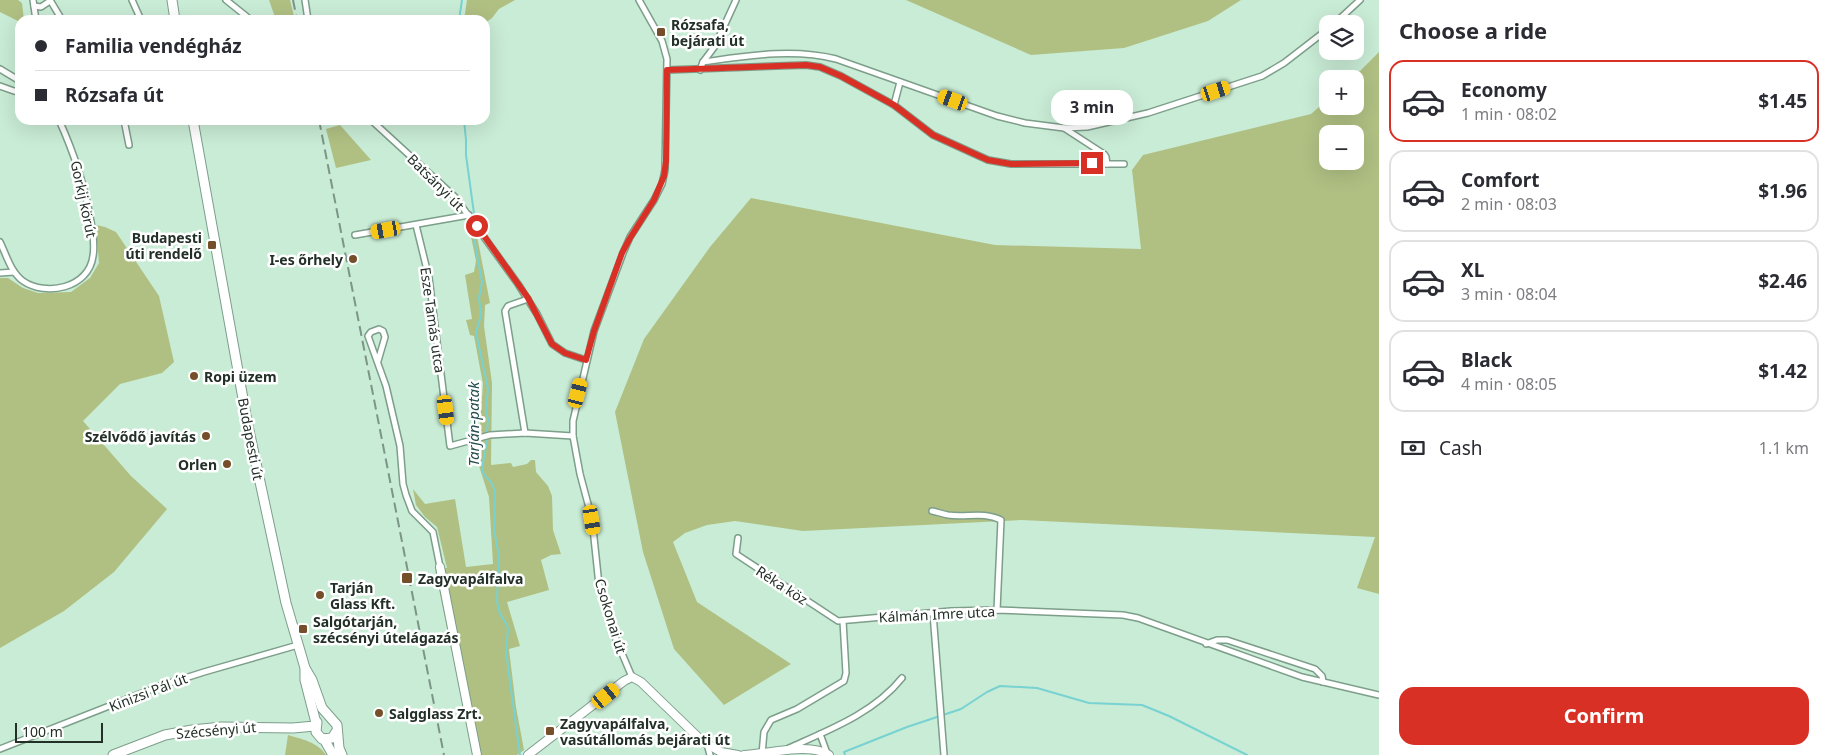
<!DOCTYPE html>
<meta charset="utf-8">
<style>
body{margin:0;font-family:"Noto Sans",sans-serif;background:#f7f7f7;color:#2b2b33;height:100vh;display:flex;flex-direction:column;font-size:19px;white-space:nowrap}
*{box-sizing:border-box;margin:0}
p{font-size:16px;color:#7c7c81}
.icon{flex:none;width:28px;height:28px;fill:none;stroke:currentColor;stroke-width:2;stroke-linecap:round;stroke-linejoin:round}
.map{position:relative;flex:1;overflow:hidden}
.details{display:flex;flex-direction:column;background:#fff;width:450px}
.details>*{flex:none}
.top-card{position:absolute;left:15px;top:15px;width:475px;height:110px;border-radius:15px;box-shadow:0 5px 20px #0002;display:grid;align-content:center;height:110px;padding:0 20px;background:#fff}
.fabs{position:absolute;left:1319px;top:15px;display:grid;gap:10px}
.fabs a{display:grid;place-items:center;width:45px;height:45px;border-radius:10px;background:#fff;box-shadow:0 5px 20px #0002;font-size:25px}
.scale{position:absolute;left:15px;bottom:12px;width:88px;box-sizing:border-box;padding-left:5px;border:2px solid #233028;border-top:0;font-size:14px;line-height:18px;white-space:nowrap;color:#233028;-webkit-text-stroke:4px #fff;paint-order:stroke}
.end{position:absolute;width:22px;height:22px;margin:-11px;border:6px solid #d93025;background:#fff;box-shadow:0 0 0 2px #fff}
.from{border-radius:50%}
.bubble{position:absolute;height:35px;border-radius:15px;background:#fff;box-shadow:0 5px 20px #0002;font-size:16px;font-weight:700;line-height:35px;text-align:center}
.car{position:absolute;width:15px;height:30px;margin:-15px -8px;border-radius:6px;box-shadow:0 0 4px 1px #0007;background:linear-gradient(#f5c518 24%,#345 0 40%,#f5c518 0 76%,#345 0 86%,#f5c518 0)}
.top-card b{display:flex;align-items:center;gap:18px;height:48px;font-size:19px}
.top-card b+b{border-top:1px solid #e1e1e2}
.top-card i{width:12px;height:12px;background:#2b2b33}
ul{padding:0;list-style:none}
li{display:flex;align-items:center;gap:15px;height:82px;margin:0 10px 8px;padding:0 10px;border:2px solid #e1e1e2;border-radius:15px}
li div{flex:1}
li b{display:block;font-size:19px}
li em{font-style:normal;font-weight:700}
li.on{border-color:#d93025}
li>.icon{width:45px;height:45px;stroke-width:1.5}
h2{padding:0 20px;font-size:22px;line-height:60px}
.pay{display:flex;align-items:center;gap:12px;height:55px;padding:0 20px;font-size:19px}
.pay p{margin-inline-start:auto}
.cta{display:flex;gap:10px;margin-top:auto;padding:10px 20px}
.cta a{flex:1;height:58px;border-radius:15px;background:#d93025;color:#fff;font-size:20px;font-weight:700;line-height:58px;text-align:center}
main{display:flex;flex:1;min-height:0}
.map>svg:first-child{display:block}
.green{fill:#b0c083;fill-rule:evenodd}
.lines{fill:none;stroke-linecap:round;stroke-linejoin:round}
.stream{stroke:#78d2d1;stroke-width:2}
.street-casing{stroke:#7d9e8a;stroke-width:8}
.secondary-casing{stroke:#7d9e8a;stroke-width:10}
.primary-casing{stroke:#7d9e8a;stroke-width:11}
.street{stroke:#fff;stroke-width:5}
.secondary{stroke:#fff;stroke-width:8}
.primary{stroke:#fff;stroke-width:9}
.rail{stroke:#7c9586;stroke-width:2;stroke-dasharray:10 5;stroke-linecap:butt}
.route{stroke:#d93025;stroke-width:6}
.poi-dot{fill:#744f2a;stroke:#fff;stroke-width:2}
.labels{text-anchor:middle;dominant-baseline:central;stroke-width:5;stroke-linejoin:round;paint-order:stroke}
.poi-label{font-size:14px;font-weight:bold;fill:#233028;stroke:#fff;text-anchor:start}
.street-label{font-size:14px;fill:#233028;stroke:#fff}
.water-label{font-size:15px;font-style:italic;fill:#254e4e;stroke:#fff}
</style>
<main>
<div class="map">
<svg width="1379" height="755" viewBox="0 0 1379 755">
<rect width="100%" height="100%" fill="#c9ecd6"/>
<!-- green -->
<g class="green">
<polygon points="0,0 18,0 22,3 24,20 20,20 20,22 0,12"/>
<polygon points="269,0 290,0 295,20 276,20"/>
<polygon points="467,0 515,0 499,9 492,18 485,23 485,20 464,20"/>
<polygon points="906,0 1241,0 1208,21 1124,48 1031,55"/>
<path d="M1379,52V594L1357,588L1375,537L1021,520L803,531L735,521L707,525L685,533L673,542L697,602L791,664L724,705L674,649L643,552L615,412L644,339L710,247L751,198L995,245L1141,249L1132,170L1143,155L1311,114L1327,100L1328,106H1355V79H1352ZM1328,134H1355V161H1328Z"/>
<polygon points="340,125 371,160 336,168 326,129"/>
<polygon points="468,222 477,236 490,303 485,305 484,326 492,383 491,465 511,463 513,467 527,464 531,460 535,460 536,472 548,486 552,496 553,530 561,554 551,555 541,560 549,590 507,602 520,646 509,649 516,707 524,750 517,755 473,755 435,569 447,568 437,527 425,517 416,505 413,489 425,504 455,499 466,567 493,564 489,497 479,466 481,451 479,441 483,384 474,336 470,335 466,320 472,319 465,275 474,272 476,261"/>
<polygon points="96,225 105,227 116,232 159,296 174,362 162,373 120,384 83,421 131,476 167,509 114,572 64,611 0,648 0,278 8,278 23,288 38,293 71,292 90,278 99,263"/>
<path d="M288,735C301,739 318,742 326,755H285Z"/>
</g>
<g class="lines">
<!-- stream -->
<g class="stream">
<polyline points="459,20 462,0"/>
<polyline points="464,120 466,140 466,155 475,221"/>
<polyline points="475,226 475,243 482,282 479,298 481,315 476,333 488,389 486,410 488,420 486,445 482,469 484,475 491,482 495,492 494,530 499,556 497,601 500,614 507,625 508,629 506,652 520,755"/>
<polyline points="845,755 844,752 907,727 961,709 987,692 1000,686 1037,688 1089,703 1142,705 1169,716 1247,755"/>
</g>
<!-- street casing -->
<g class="street-casing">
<g id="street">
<polyline points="33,0 36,20"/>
<polyline points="50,0 62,20"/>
<polyline points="132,0 141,20"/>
<polyline points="226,0 251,20"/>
<polyline points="305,0 308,20"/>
<polyline points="34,6 41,7 50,1"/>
<polyline points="1334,24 1360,0"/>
<path d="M703,62C747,56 792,48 836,59L997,116L1025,123L1064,128L1087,127L1148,113L1262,76L1284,63L1328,29"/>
<polyline points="0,69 20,81"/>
<polyline points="667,70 806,65 820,67 841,76 894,105 933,135 988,160 1011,164 1124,164"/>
<polyline points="700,70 703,62 715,46 736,0"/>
<polyline points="0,86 14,91 20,92"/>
<polyline points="894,105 900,82"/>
<polyline points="124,120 129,145"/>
<polyline points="371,120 455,197 518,284 537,314 552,344 565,353 586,360"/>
<polyline points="1064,128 1104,154 1106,157 1107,164"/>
<polyline points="416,225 429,278 450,446 490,435 525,433 573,436"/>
<polyline points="355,235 469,215"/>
<path d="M0,242C6,254 11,273 23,281C46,297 89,288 93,256C95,245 93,233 91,222C85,186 74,153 59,120"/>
<polyline points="0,273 14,272"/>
<polyline points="378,361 385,337 383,331 379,329 371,332 368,336 386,386 400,446 403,484 406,495 412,511 433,532 440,567"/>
<polyline points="525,433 505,311 508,306 528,299"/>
<path d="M932,511C937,512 943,514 948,515C966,518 983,511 1001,520L997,610"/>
<polyline points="738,538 736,554 838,621 951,611 997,610 1123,615 1138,618 1302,677 1379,695"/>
<polyline points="933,613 944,755"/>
<polyline points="1206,644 1217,640 1227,640 1315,669 1322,676 1323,682"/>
<polyline points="632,677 612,630 599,585 592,519 580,474 573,436 573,421 594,331 623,253 630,237 654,200 662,184 665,170 667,59 662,41 639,0"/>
<polyline points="820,734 827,753"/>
<polyline points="707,744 710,755"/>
<path d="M789,748C829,730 874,713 902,678"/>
<polyline points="0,749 160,686 204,672 298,645"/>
<polyline points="762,754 764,732 771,720 797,709 844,681 846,673 843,621"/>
</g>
</g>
<!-- secondary casing -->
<g class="secondary-casing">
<g id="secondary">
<polyline points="440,567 477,755"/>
<polyline points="528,755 624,681 632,677 641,682 702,741 721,752 738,755"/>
<path d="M744,755C768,754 810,742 829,755"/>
</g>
</g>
<!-- primary casing -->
<g class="primary-casing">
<g id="primary">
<polyline points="172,0 175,20"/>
<polyline points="193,120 247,421 286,603 305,668 312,680 322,708 337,725 339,748 342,755"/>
<polyline points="305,670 305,680 316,723"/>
<polyline points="317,722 316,732 322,739 332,738 336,732"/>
<polyline points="324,739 333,755"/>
<polyline points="113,755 165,735 192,730 222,727 293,728 315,726"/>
</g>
</g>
<!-- street -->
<use href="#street" class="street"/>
<!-- secondary -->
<use href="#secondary" class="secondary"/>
<!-- primary -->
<use href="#primary" class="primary"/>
<!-- rail -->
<g class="rail">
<polyline points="293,0 297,20"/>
<polyline points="319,120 444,755"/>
</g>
</g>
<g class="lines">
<!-- route -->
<polyline class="route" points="477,226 528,298 552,344 565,353 586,360 594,331 622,253 630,238 654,200 664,176 666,161 667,70 806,65 820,67 841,76 894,105 933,135 988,160 1011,164 1092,163"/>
</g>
<!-- markers -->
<g class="poi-dot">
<rect x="656" y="27" width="10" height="10" rx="2.5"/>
<rect x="207" y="240" width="10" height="10" rx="2.5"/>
<circle cx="353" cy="259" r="5"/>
<circle cx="194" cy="376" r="5"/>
<circle cx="206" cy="436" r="5"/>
<circle cx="227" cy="464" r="5"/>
<rect x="401" y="572" width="12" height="12" rx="2.5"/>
<circle cx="320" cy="595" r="5"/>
<rect x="298" y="624" width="10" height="10" rx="2.5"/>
<circle cx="379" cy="713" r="5"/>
<rect x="545" y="726" width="10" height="10" rx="2.5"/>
</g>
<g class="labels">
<!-- poi labels -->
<g class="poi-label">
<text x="671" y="24">Rózsafa,<tspan x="671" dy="16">bejárati út</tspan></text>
<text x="202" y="237" text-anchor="end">Budapesti<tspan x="202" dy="16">úti rendelő</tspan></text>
<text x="343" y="259" text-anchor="end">I-es őrhely</text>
<text x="204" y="376">Ropi üzem</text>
<text x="196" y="436" text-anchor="end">Szélvődő javítás</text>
<text x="217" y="464" text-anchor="end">Orlen</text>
<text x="418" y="578">Zagyvapálfalva</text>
<text x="330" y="587">Tarján<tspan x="330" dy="16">Glass Kft.</tspan></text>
<text x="313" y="621">Salgótarján,<tspan x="313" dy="16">szécsényi útelágazás</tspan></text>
<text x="389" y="713">Salgglass Zrt.</text>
<text x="560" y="723">Zagyvapálfalva,<tspan x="560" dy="16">vasútállomás bejárati út</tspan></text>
</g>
<!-- street labels -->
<g class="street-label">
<text transform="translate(436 182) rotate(45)">Batsányi út</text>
<text transform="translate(84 199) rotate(78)">Gorkij körút</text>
<text transform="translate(433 320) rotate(82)">Esze Tamás utca</text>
<text transform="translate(251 439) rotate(79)">Budapesti út</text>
<text transform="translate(782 585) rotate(33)">Réka köz</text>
<text transform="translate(937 614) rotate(-3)">Kálmán Imre utca</text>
<text transform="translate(611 616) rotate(73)">Csokonai út</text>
<text transform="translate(148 692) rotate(-21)">Kinizsi Pál út</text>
<text transform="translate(216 730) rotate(-5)">Szécsényi út</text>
</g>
<!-- water labels -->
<g class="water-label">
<text transform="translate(473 424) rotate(-90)">Tarján-patak</text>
</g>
</g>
</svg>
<div class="fabs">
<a><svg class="icon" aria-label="layers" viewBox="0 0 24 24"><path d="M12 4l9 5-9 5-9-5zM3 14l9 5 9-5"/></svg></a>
<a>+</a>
<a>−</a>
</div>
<div class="scale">100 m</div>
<i class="end from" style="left:477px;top:226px"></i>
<i class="end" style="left:1092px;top:163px"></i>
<div class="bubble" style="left:1051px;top:90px;width:82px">3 min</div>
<i class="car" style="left:1216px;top:91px;rotate:72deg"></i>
<i class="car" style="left:953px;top:100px;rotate:290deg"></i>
<i class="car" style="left:386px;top:230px;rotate:260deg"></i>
<i class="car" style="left:578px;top:393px;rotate:14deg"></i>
<i class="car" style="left:446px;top:410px;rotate:173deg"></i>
<i class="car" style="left:592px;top:520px;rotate:171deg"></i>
<i class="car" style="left:606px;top:696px;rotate:51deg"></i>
<div class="top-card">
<b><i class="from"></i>Familia vendégház</b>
<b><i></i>Rózsafa út</b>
</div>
</div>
<section class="details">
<h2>Choose a ride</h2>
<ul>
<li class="on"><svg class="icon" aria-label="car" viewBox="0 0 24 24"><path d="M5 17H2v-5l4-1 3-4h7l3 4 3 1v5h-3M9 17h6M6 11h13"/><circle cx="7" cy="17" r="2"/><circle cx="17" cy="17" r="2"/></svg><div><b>Economy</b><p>1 min · 08:02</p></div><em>$1.45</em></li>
<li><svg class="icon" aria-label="car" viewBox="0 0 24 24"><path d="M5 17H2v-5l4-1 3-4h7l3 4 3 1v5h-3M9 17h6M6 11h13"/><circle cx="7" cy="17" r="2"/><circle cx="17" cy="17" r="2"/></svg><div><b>Comfort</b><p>2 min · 08:03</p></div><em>$1.96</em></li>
<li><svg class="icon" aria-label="car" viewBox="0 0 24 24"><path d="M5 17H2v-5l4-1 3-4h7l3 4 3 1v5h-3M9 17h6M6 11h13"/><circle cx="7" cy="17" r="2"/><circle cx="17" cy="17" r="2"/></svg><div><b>XL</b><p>3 min · 08:04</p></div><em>$2.46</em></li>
<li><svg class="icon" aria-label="car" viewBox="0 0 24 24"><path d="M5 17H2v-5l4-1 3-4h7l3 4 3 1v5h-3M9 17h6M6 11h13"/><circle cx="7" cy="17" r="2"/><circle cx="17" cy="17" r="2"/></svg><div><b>Black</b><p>4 min · 08:05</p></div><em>$1.42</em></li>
</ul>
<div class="pay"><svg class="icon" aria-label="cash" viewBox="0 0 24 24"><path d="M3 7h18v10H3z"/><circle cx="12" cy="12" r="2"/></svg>Cash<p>1.1 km</p></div>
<div class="cta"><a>Confirm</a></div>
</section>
</main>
